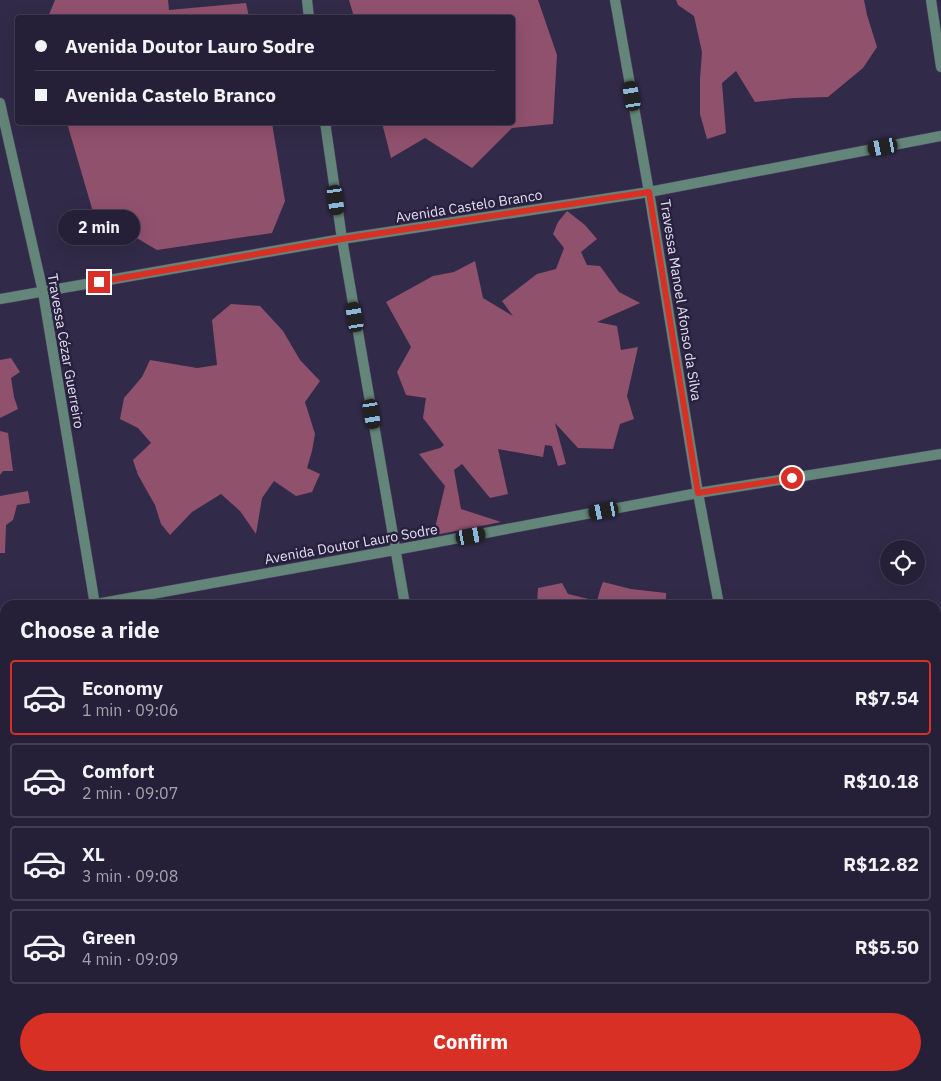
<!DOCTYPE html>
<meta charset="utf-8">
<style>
body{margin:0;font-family:"IBM Plex Sans",sans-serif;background:#312d42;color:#f1f3f6;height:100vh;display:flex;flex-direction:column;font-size:19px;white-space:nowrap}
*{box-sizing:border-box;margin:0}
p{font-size:16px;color:#a3a3ad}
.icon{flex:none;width:28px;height:28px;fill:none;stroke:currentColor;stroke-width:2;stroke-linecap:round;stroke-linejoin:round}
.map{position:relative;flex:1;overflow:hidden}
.panel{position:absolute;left:0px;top:600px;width:941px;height:481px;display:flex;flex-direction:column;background:#252037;border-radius:15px 15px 0 0;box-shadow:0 5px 20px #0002,0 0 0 1px #423e52}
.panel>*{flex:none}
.top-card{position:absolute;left:15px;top:15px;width:500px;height:110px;border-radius:5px;box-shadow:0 5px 20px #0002,0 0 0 1px #423e52;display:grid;align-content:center;height:110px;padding:0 20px;background:#252037}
.tools{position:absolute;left:880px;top:540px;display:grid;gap:10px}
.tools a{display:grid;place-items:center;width:45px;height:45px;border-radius:50%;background:#252037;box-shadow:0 5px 20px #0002,0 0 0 1px #423e52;font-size:25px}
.end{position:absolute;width:22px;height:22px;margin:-11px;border:6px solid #d93025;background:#fff;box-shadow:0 0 0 2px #fff}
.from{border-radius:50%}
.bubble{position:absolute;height:35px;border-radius:18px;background:#252037;box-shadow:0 5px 20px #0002,0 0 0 1px #423e52;font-size:16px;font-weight:700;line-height:35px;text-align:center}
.car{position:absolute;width:15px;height:30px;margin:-15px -8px;border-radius:6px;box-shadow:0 0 4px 1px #0007;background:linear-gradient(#222 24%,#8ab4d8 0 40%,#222 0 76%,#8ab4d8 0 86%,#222 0)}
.top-card b{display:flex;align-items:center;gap:18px;height:48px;font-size:19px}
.top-card b+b{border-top:1px solid #423e52}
.top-card i{width:12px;height:12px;background:#f1f3f6}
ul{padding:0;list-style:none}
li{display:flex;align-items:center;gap:15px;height:75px;margin:0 10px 8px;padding:0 10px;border:2px solid #423e52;border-radius:5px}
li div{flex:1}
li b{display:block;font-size:19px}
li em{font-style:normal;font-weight:700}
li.active{border-color:#d93025}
li>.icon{width:45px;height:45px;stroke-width:1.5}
h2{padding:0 20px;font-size:22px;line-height:60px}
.cta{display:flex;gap:10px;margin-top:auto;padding:10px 20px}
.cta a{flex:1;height:58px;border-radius:30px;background:#d93025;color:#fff;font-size:20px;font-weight:700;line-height:58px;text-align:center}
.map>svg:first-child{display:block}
.forest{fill:#90516d}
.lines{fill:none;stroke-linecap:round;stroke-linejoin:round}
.minor-casing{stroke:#4d4864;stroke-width:11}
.tertiary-casing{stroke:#4d4864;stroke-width:11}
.minor{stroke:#64857a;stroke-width:10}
.tertiary{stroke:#64857a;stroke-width:10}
.route{stroke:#d93025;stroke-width:6}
.labels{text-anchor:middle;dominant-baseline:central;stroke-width:5;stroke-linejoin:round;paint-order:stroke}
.street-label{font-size:14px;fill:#e1def2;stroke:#28213e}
</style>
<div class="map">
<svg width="941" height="1081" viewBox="0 0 941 1081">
<rect width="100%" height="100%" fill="#312b49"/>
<!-- forest -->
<g class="forest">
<polygon points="55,0 168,0 169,10 246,3 249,17 48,17"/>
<polygon points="349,0 538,0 557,55 553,124 512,128 472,168 425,138 391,158 382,123 512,122 512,18 354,17"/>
<polygon points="676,0 864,0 867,15 877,47 863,68 828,97 794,98 755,102 736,71 722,83 726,133 707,139 700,114 700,79 702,52 694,16 678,5"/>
<polygon points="67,123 272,123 285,201 272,233 157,250 93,212"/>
<polygon points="567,211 585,225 597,239 581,252 587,265 600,266 619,292 640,303 597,322 617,326 621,350 638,347 627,396 634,419 620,424 613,449 578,448 555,423 566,464 558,466 552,446 545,445 543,457 498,449 508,494 490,498 462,464 454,470 461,509 501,522 420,538 435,528 445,486 419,454 440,448 444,445 423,418 426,398 406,395 397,372 411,347 386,302 433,276 454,272 475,261 483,298 513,316 502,301 537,274 556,269 564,248 553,234 558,222"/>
<polygon points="231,304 260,306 283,331 300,360 320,381 305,402 315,434 312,451 307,468 320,474 312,492 296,496 274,481 262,498 256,534 240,511 221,494 192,512 170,535 161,524 155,505 138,475 133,460 151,443 138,428 120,419 124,398 142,377 150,360 197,368 217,365 212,320"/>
<polygon points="11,358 20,372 11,378 14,397 18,409 0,418 0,360"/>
<polygon points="0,431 8,433 13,471 3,471 0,475"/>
<polygon points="28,491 30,503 17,505 13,520 6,525 5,553 0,553 0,496"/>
<polygon points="603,582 631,589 666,593 666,605 537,605 538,588 562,583 568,594 597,601 600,590"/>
</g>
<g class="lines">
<!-- minor casing -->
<g class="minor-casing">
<g id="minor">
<polyline points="307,0 309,18"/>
<polyline points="615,0 649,192 698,493 719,605"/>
<polyline points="931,0 941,67"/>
<polyline points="0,103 43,292 95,605"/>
<polyline points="325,122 342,239 405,605"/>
<polyline points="0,299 342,239 649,192 941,136"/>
<polyline points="936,615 941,614"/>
<polyline points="936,774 941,773"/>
<polyline points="0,934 5,933"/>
<polyline points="89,1076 90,1081"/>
<polyline points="491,1076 492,1081"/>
<polyline points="649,1076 650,1081"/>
<polyline points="338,1081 370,1076"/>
</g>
</g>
<!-- tertiary casing -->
<g class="tertiary-casing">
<g id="tertiary">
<polyline points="91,605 395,550 698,493 941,454"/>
<polyline points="0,620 5,619"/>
<polyline points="936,980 941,979"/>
<polyline points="574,1081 581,1076"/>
</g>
</g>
<!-- minor -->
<use href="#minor" class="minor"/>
<!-- tertiary -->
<use href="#tertiary" class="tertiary"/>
</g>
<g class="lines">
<!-- route -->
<polyline class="route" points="99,282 342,239 649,192 698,493 792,478"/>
</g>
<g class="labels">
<!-- street labels -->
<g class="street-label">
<text transform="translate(469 206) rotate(-9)">Avenida Castelo Branco</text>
<text transform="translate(681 300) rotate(81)">Travessa Manoel Afonso da Silva</text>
<text transform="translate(66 351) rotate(80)">Travessa Cézar Guerreiro</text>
<text transform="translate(351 544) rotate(-10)">Avenida Doutor Lauro Sodre</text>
</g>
</g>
</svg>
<div class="tools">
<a><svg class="icon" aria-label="locate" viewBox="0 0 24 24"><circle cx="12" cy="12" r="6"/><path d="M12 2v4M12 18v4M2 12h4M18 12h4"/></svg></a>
</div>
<i class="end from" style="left:792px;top:478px"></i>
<i class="end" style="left:99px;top:282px"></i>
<div class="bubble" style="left:58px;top:210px;width:82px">2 min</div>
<i class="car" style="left:632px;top:96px;rotate:350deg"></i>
<i class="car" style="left:883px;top:147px;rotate:259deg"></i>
<i class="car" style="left:336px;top:200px;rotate:172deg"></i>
<i class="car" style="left:355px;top:317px;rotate:350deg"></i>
<i class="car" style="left:372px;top:414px;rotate:170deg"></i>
<i class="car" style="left:604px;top:511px;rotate:259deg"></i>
<i class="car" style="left:471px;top:536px;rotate:80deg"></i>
<div class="top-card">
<b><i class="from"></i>Avenida Doutor Lauro Sodre</b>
<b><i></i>Avenida Castelo Branco</b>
</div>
<section class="panel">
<h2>Choose a ride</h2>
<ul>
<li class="active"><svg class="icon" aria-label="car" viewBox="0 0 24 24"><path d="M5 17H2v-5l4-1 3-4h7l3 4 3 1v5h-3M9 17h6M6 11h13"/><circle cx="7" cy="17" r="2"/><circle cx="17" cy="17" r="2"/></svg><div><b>Economy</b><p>1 min · 09:06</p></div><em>R$7.54</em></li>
<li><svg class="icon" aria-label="car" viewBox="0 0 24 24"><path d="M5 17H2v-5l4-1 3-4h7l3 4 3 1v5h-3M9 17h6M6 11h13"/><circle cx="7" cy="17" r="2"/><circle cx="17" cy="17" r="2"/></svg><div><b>Comfort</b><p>2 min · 09:07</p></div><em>R$10.18</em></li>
<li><svg class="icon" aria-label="car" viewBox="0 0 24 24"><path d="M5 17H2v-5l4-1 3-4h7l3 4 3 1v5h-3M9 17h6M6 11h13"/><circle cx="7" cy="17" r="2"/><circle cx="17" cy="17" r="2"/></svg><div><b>XL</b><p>3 min · 09:08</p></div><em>R$12.82</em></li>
<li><svg class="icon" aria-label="car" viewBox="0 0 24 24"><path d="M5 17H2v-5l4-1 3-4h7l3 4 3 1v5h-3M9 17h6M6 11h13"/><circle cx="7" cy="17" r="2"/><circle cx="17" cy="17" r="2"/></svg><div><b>Green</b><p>4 min · 09:09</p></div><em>R$5.50</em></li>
</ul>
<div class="cta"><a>Confirm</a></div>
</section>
</div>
